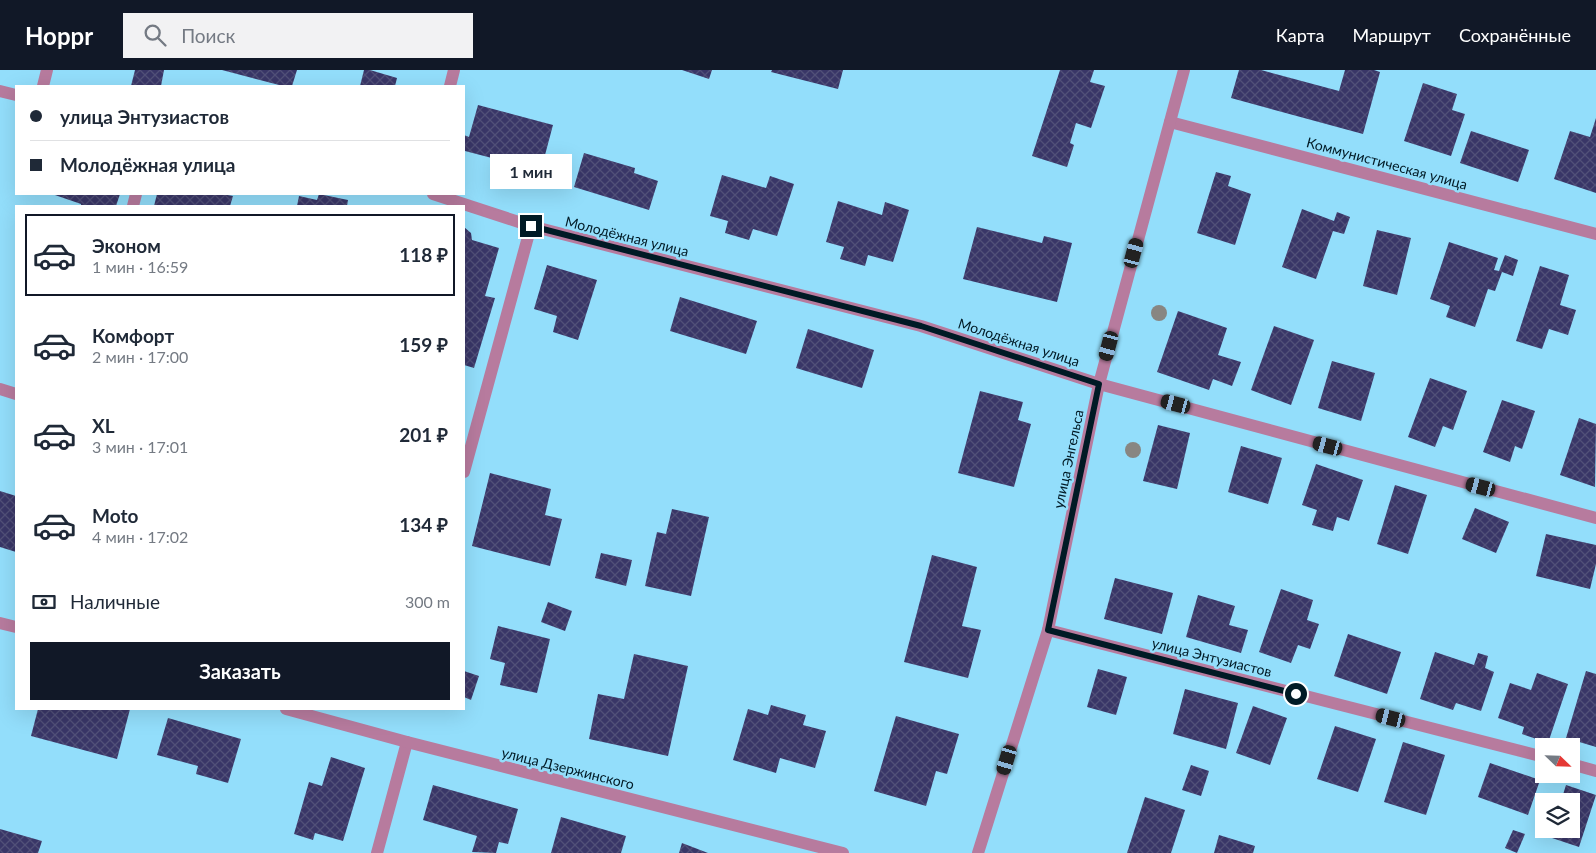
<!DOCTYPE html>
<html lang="ru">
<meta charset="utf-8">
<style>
body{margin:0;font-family:Lato,sans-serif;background:#f2f2f3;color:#1f2937;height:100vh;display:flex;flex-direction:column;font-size:19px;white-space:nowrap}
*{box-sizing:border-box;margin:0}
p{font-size:16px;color:#747a83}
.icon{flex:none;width:28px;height:28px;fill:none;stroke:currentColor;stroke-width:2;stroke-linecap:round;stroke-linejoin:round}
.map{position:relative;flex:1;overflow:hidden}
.panel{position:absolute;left:15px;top:135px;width:450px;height:505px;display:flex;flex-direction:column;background:#fff;border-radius:0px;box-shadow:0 5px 20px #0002}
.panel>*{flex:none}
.top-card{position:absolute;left:15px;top:15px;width:450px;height:110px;border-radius:0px;box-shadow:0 5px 20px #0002;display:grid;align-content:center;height:110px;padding:0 15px;background:#fff}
.needle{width:32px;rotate:113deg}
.buttons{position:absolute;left:1535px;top:668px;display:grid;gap:10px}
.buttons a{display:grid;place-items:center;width:45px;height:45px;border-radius:0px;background:#fff;box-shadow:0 5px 20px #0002;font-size:25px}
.end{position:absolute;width:22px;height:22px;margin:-11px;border:6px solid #001a25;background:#fff;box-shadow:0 0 0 2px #fff}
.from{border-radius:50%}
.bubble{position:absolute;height:35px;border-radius:0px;background:#fff;box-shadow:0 5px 20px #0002;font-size:16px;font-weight:700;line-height:35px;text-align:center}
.car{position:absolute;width:15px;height:30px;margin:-15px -8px;border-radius:6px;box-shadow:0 0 4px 1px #0007;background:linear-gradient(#222 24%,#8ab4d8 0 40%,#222 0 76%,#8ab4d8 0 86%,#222 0)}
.top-card b{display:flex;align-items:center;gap:18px;height:48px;font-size:19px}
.top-card b+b{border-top:1px solid #e0e1e3}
.top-card i{width:12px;height:12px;background:#1f2937}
ul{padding:9px 0 0;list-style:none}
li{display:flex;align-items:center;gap:15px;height:82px;margin:0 10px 8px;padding:0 5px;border:2px solid transparent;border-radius:0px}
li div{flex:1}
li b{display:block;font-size:19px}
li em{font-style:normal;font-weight:700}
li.current{border-color:#111827}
li>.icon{width:45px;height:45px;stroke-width:1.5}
.pay{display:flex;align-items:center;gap:12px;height:55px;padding:0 15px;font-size:19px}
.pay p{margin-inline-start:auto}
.button{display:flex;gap:10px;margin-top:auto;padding:10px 15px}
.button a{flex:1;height:58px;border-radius:0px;background:#111827;color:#fff;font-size:20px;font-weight:700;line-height:58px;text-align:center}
header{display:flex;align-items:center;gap:30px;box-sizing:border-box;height:70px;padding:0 25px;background:#111827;color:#fff}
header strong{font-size:24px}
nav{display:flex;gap:28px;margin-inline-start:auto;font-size:18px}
.search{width:350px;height:45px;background:#f2f2f3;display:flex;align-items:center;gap:12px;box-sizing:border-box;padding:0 18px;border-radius:0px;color:#747a83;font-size:19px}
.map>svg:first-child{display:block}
.building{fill:url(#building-cross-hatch)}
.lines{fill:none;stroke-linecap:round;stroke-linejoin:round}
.service{stroke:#b77b9e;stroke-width:12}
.minor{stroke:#b77b9e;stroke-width:12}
.tree{fill:#888682}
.route{stroke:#001a25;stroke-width:6}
.labels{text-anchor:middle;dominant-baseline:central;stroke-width:5;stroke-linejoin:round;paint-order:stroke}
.street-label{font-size:14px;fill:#001a25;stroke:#93defb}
</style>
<header>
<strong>Hoppr</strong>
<div class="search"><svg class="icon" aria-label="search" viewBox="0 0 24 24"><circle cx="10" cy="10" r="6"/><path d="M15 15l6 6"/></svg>Поиск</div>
<nav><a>Карта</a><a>Маршрут</a><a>Сохранённые</a></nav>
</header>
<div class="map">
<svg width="1596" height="783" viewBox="0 0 1596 783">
<defs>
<pattern id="building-cross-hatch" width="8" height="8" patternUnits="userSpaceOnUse" patternTransform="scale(1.25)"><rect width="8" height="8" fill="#393667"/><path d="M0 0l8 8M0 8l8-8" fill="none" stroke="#515078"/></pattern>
</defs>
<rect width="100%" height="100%" fill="#93defb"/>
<!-- building -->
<g class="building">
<polygon points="135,0 164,0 161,16 131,16"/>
<polygon points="222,0 297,0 292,16 283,16"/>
<polygon points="364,0 370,0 397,8 395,16 360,16"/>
<polygon points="682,0 712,0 709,9"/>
<polygon points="772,0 843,0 838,19 771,2"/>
<polygon points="1060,0 1094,0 1090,12 1105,16 1091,58 1076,53 1070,73 1074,75 1067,97 1032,86"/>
<polygon points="1239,0 1261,0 1339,21 1345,0 1374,0 1380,2 1363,64 1231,28"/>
<polygon points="1423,13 1457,24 1452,40 1465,44 1451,86 1404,71"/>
<polygon points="478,35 553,55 537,115 507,107 511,93 465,81 464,84 464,65 469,67"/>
<polygon points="1596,48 1596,123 1554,109 1570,61 1590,67"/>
<polygon points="1471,61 1529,80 1518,112 1460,93"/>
<polygon points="584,83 635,98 634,103 658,111 649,140 574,117"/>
<polygon points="1216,102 1231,106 1228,116 1251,124 1235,175 1197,163"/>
<polygon points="722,105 766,118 770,106 794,114 777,166 753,159 749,170 725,163 728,151 710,146"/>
<polygon points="52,124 120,124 116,136 81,136 81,134"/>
<polygon points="157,124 222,124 233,126 230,136 154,136"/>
<polygon points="319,124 348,130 347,136 297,136 299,126 317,130"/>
<polygon points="838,131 882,145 885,132 909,140 893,192 868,185 865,196 840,189 844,177 826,172"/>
<polygon points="1302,139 1334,151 1337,142 1350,147 1344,164 1333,161 1316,209 1282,197"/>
<polygon points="464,157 471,163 472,170 499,178 485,226 495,228 474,298 464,295"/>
<polygon points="977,157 1042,173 1044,166 1072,173 1057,232 963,209"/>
<polygon points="1377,160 1411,168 1397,225 1363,216"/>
<polygon points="1449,172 1498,188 1494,200 1499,201 1505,185 1518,190 1513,206 1502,202 1495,221 1488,219 1475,257 1446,247 1450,236 1430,229"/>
<polygon points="547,195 597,210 578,270 553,262 557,246 534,239"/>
<polygon points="1540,196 1569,205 1560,235 1576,240 1568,265 1549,259 1542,279 1516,271"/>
<polygon points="680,227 757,251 746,284 670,261"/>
<polygon points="1178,241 1227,258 1218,285 1241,292 1232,316 1213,309 1209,320 1157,302"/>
<polygon points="1274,256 1314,270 1291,335 1251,320"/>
<polygon points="808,259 874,280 862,318 796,298"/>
<polygon points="1332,291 1375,303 1361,351 1318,338"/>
<polygon points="1430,308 1467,321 1453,360 1443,356 1435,377 1408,367"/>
<polygon points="980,321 1023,332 1018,350 1031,354 1014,417 958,403"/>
<polygon points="1502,330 1535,341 1522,379 1515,376 1510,392 1483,382"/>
<polygon points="1579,348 1596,354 1595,417 1560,405"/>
<polygon points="1158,355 1190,363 1177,419 1143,411"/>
<polygon points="1241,376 1282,388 1268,434 1228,422"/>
<polygon points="1316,394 1363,410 1349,451 1337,447 1333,461 1312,455 1317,440 1302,435"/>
<polygon points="490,403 551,419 545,445 562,449 550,496 472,476"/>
<polygon points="1395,415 1427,425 1408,484 1377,474"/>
<polygon points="0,421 16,426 16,482 0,477"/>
<polygon points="1475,438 1509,452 1496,483 1462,469"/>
<polygon points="672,439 709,447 691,526 645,516 657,462 666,464"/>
<polygon points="1546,464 1596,475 1596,494 1590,519 1536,506"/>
<polygon points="601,483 632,490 626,516 595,508"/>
<polygon points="932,485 977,497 962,556 981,560 968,608 904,592"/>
<polygon points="1115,508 1173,523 1162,564 1104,549"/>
<polygon points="1281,519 1313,530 1307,550 1319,554 1310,579 1298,575 1291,593 1259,582"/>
<polygon points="1198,525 1235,536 1229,555 1248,560 1241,583 1186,567"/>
<polygon points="548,532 572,541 565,561 541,552"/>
<polygon points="498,556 550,569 537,623 500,615 505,593 490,589"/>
<polygon points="1348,564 1401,582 1387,624 1334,606"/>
<polygon points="1435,582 1474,595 1478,583 1488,586 1485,598 1494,602 1481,641 1456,633 1453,640 1420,629"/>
<polygon points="634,584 688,596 668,686 589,669 598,624 624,629"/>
<polygon points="1098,599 1127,607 1116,645 1087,637"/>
<polygon points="464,601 479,606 471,630 464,627"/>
<polygon points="1586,601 1596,604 1596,677 1566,668"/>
<polygon points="1537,603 1568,614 1548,673 1522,664 1524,657 1498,648 1510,613 1531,620"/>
<polygon points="1185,619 1238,633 1226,679 1173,664"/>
<polygon points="771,635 806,645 803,655 826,661 815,698 780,688 776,703 733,690 748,639 768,645"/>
<polygon points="1253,636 1287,648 1270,695 1236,683"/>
<polygon points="38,639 130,639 117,689 31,666"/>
<polygon points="896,646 959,664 947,704 936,701 926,736 874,721"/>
<polygon points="168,648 241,669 228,713 196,704 198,696 157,685"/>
<polygon points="1335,656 1376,669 1358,722 1317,709"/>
<polygon points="1403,672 1445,685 1426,745 1384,732"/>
<polygon points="331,687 365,698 343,771 315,763 313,770 294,764 309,712 322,716"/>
<polygon points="1490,693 1540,710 1528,745 1478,727"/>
<polygon points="1191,695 1209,701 1201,726 1182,720"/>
<polygon points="433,715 518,739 508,774 499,772 496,783 472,782 477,766 423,750"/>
<polygon points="1566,715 1596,725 1579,777 1549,767 1552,759 1571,759 1571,731 1561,731"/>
<polygon points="1145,727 1185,740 1171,783 1127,783"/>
<polygon points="561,747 626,766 621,783 551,783"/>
<polygon points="0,759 42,771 38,783 0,783"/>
<polygon points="1513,760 1525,764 1517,783 1505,778"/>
<polygon points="1219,765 1255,776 1253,783 1214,783"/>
<polygon points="682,773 708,783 679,783"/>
</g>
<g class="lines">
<!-- service -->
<g class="service">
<polyline points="43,16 47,0"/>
<polyline points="450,16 454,0"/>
<polyline points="133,136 136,124"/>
<polyline points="0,319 16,324"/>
<polyline points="464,402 531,156"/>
<polyline points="377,783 407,672"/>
</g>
<!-- minor -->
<g class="minor">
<polyline points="0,21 16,25"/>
<polyline points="1170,52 1596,164"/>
<polyline points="433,124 531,156 921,256 1099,314 1596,448"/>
<polyline points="0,553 16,557"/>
<polyline points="1048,560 1544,687"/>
<polyline points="286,639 407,672 843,783"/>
<polyline points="1571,694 1596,701"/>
<polyline points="978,783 1048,560 1099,314 1184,0"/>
</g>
</g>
<!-- trees -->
<g class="tree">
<circle cx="1159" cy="243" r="8"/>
<circle cx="1133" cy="380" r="8"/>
</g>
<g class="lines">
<!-- route -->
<polyline class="route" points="531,156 921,256 1099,314 1048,560 1296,624"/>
</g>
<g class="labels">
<!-- street labels -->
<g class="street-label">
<text transform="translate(1387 93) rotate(15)">Коммунистическая улица</text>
<text transform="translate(627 166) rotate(14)">Молодёжная улица</text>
<text transform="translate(1019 272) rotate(18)">Молодёжная улица</text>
<text transform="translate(1068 389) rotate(-78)">улица Энгельса</text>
<text transform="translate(1212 587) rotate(14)">улица Энтузиастов</text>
<text transform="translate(568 698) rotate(14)">улица Дзержинского</text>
</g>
</g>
</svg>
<div class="buttons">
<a><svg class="needle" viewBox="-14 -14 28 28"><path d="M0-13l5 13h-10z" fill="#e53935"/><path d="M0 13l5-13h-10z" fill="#747a83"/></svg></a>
<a><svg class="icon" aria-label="layers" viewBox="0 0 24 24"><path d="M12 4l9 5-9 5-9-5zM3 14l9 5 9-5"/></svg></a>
</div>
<i class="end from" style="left:1296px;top:624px"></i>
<i class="end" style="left:531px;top:156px"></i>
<div class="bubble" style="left:490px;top:84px;width:82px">1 мин</div>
<i class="car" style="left:1134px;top:183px;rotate:15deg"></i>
<i class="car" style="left:1109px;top:276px;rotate:195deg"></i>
<i class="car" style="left:1176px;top:334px;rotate:285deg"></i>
<i class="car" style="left:1328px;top:376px;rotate:285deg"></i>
<i class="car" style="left:1481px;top:417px;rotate:285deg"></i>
<i class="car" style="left:1391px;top:648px;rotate:284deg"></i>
<i class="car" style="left:1007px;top:690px;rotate:197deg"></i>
<div class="top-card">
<b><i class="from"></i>улица Энтузиастов</b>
<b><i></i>Молодёжная улица</b>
</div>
<section class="panel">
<ul>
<li class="current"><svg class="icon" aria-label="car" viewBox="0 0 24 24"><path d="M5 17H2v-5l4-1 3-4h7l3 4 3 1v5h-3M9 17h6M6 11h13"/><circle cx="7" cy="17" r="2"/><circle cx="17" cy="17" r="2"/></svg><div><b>Эконом</b><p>1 мин · 16:59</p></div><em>118 ₽</em></li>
<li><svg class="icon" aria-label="car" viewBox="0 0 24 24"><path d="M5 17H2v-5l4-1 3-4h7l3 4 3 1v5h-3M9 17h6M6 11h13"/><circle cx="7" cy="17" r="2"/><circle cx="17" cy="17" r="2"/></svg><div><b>Комфорт</b><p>2 мин · 17:00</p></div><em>159 ₽</em></li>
<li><svg class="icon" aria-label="car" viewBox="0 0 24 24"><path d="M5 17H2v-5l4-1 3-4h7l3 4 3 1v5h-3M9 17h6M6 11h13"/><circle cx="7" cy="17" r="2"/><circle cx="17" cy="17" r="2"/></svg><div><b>XL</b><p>3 мин · 17:01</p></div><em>201 ₽</em></li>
<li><svg class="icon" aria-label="car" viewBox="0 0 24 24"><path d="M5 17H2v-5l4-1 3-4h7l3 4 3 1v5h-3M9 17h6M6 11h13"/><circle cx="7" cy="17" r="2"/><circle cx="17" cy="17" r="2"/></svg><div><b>Moto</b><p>4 мин · 17:02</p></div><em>134 ₽</em></li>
</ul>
<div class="pay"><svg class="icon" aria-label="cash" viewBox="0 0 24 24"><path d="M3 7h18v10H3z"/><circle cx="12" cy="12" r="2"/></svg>Наличные<p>300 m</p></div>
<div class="button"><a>Заказать</a></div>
</section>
</div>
